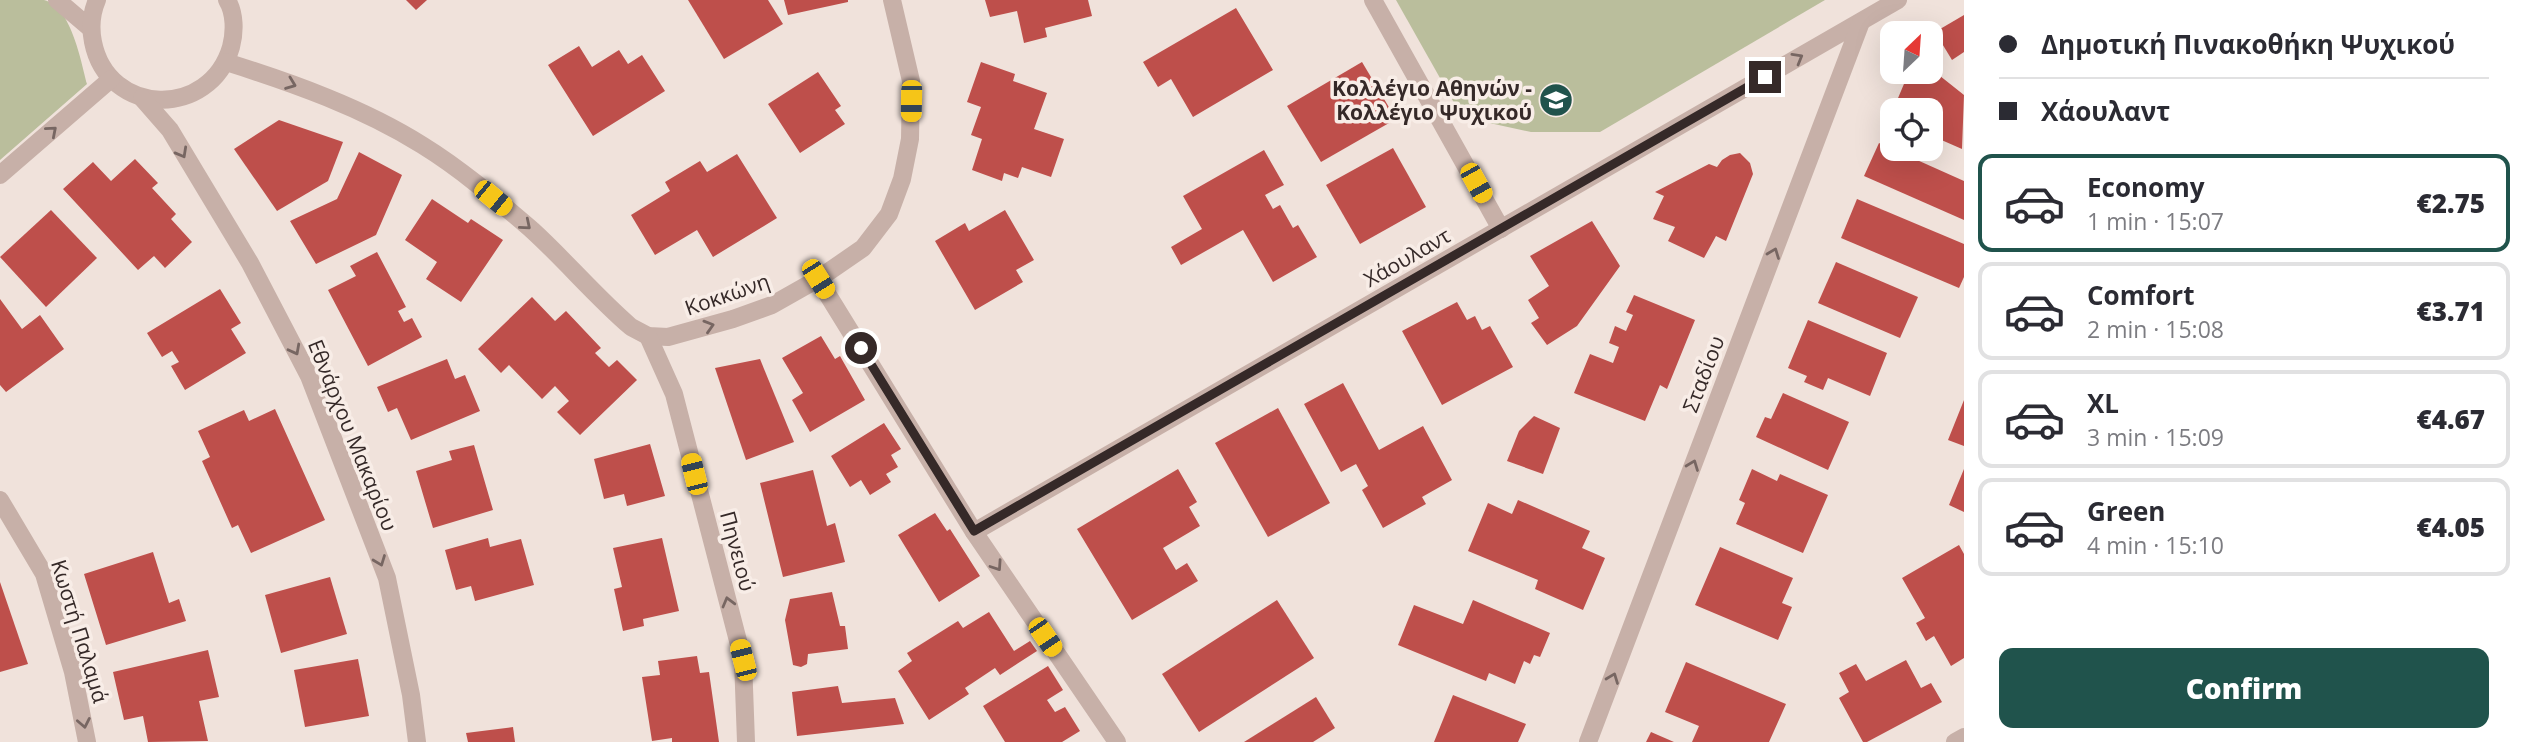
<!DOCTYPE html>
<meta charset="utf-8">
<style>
body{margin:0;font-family:"Open Sans",sans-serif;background:#f2f2f3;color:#2b2b33;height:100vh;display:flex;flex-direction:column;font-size:26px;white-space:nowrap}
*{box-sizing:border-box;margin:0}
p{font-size:23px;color:#7c7c81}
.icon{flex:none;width:38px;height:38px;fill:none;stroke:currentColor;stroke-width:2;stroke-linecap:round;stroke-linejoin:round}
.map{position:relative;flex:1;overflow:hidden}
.panel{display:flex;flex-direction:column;background:#fff;width:560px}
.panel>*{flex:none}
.hud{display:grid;align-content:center;height:154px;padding:0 35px;background:#fff}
.needle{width:46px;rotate:25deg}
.buttons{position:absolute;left:1880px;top:21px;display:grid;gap:14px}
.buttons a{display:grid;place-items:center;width:63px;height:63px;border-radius:14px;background:#fff;box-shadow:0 7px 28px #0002;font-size:35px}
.end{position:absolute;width:32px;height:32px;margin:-16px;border:9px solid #352928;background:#fff;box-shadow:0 0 0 4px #fff}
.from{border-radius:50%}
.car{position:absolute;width:21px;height:42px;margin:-21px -10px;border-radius:9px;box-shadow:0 0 5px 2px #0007;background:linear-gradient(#f5c518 24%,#345 0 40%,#f5c518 0 76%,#345 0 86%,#f5c518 0)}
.hud b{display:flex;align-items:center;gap:24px;height:66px;font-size:26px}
.hud b+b{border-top:2px solid #e1e1e2}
.hud i{width:18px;height:18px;background:#2b2b33}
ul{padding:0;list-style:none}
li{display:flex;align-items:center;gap:21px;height:98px;margin:0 14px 10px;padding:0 21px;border:4px solid #e1e1e2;border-radius:14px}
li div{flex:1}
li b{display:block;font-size:26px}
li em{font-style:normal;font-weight:800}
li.current{border-color:#20534c}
li>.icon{width:63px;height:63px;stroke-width:1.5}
.cta{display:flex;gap:14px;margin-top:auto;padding:14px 35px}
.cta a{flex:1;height:80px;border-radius:14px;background:#20534c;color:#fff;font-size:28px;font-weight:800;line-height:80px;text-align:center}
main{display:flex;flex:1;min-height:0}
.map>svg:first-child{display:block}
.green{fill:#babe9c}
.building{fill:#be4f4b}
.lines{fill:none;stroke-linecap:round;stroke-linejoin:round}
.minor{stroke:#c7b0a8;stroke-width:18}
.oneway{stroke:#776662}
.route{stroke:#352928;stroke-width:9}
.labels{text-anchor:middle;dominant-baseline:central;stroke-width:7;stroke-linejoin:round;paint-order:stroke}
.poi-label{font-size:21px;font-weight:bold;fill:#352928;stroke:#f8ede7;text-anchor:end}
.street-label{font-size:21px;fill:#352928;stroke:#f8ede7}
</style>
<main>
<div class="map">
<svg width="1964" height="742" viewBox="0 0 1964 742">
<rect width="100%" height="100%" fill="#f0e2db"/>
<!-- green -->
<g class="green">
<path d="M0,0C14,0 31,0 44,0C71,6 81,61 87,84L0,160Z"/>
<polygon points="1396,0 1825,0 1600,132 1531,132 1462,117"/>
</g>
<!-- building -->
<g class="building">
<polygon points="406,0 427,0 416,10"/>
<polygon points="688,0 768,0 783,24 724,59"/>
<polygon points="784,0 848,0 848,2 788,15"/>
<polygon points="985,0 1088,0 1092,16 1045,28 1047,37 1024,43 1017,11 990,17"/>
<polygon points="1236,8 1273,70 1193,117 1171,79 1158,87 1143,62"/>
<polygon points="1964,15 1964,52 1952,60 1935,32"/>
<polygon points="579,46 592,67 619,50 628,64 642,55 665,91 593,136 548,65"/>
<polygon points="981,62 1015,74 1013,81 1047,93 1034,129 1064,139 1051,177 1022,167 1018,178 1004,173 1002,181 972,170 982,139 971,135 981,107 967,102"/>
<polygon points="1362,62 1396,119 1321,162 1287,106"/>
<polygon points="1930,68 1964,95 1962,149 1930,135 1930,110 1893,110 1909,72 1930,72"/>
<polygon points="818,72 841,106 835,110 845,124 800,153 768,104"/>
<polygon points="279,120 343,142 328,181 277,211 234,149"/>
<polygon points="1879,143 1964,181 1964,220 1864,176"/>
<polygon points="1393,148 1426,207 1360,244 1326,185"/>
<polygon points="1264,150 1284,185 1265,195 1273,209 1280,205 1293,228 1298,225 1317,257 1273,282 1243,230 1181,265 1171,247 1202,229 1183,196"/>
<polygon points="359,152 402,175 376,235 316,264 290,221 337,199"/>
<polygon points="1740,153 1750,163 1753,174 1726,241 1716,236 1704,258 1668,241 1675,227 1653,219 1664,196 1655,192 1709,164 1717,167 1722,160 1730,155"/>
<polygon points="737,154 777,218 713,257 697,230 655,255 631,215 670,191 665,182 700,161 707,172"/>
<polygon points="135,159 158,183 152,188 176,214 171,219 192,242 165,268 154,256 138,270 63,189 93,162 111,181"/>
<polygon points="432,199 468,223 471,219 503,240 461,302 426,279 437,262 405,240"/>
<polygon points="1857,199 1964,244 1964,277 1959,288 1841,238"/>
<polygon points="51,210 97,258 46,307 0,257"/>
<polygon points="1005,210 1034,260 1016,270 1023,282 975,310 935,241 965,223 969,231"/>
<polygon points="1592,221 1620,266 1577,326 1547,345 1531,323 1539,318 1528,300 1549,286 1530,256"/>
<polygon points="377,252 406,307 398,311 404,322 412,318 422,337 368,366 328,290 356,276 350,266"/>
<polygon points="1836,262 1918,297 1900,338 1818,303"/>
<polygon points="220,289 241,323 231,329 246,353 185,390 171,366 179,362 172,351 162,357 147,333"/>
<polygon points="1634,295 1695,320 1667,389 1660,385 1645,421 1574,393 1590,354 1613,363 1619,347 1609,343 1615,326 1626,331 1633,315 1626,312"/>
<polygon points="532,297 555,321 566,311 601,348 595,353 609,367 617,360 637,380 580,435 557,412 569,401 555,386 542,399 509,365 501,373 478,349"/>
<polygon points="0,299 22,329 40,315 64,349 6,392 0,385"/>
<polygon points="1457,302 1467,320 1475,316 1482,330 1490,326 1513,367 1442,405 1402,331"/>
<polygon points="1808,320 1887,353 1870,396 1828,378 1823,390 1804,382 1807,376 1788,368"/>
<polygon points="821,336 835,359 840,356 865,400 810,432 792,400 803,393 782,358"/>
<polygon points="447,359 455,379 465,375 480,411 411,440 397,408 388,412 377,387"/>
<polygon points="760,359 794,442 746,460 715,368"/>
<polygon points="1343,383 1379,450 1423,426 1452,480 1422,497 1426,504 1383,528 1362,490 1368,486 1356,464 1341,472 1304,404"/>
<polygon points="1783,393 1849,422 1828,470 1756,437 1765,417 1771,419"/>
<polygon points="1964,400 1964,446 1948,440"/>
<polygon points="1278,408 1330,503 1268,537 1215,443"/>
<polygon points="275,409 325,520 251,553 238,525 232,528 202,461 210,457 198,431 244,410 249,421"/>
<polygon points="1534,416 1560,428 1543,474 1507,461 1519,431"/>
<polygon points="884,423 901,449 891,455 898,467 886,474 891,482 870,495 861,480 850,487 831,456"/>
<polygon points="650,444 665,496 627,506 624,494 604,499 594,459"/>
<polygon points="474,445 493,510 433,528 416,471 452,460 449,451"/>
<polygon points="1178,469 1197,502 1189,507 1200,526 1163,548 1176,570 1187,563 1198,581 1132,620 1077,529"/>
<polygon points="1752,469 1777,481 1780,474 1828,495 1803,553 1736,524 1745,503 1739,500"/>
<polygon points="1964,469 1964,512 1949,505"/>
<polygon points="813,470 827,526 835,523 845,562 783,577 760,483"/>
<polygon points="1518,500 1590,531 1582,548 1605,558 1583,610 1535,589 1538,580 1468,551 1488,503 1512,514"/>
<polygon points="935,513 947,531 950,529 980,576 939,602 898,535"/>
<polygon points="488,538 490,547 521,539 534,585 475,601 471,586 456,590 445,550"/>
<polygon points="662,538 679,611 643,619 644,626 623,631 614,589 622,587 613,548"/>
<polygon points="1959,545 1964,554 1964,658 1951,666 1934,636 1926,641 1916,623 1925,618 1902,578"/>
<polygon points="1720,547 1793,578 1782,603 1792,607 1778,640 1695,605"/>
<polygon points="153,552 169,603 179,599 186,621 106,645 84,574"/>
<polygon points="330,577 347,634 281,653 265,595"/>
<polygon points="0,582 28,664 0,672"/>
<polygon points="832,592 840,626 845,626 848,649 808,654 807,664 801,667 793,665 785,620 790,599"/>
<polygon points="1277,600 1314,658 1199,732 1162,674"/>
<polygon points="1473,600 1550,633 1540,657 1534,655 1530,664 1524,661 1515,684 1489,673 1486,681 1398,645 1414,605 1463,624"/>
<polygon points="989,612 1014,651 1030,641 1037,651 1000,675 995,668 965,688 969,694 929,720 898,671 912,661 907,653 958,621 963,628"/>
<polygon points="208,650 219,697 199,701 208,741 148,742 143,716 124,720 113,672"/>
<polygon points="697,656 700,673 709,672 719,742 672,742 672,738 652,741 642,677 660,675 658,661"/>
<polygon points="358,659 369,716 305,727 294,670"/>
<polygon points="1906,660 1921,688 1931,683 1942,702 1867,742 1863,742 1839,698 1849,692 1839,673 1856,664 1866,681"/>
<polygon points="1686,662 1786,704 1769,742 1692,742 1699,726 1665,712"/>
<polygon points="1048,666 1063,690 1047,700 1055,712 1065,707 1080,731 1062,742 1005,742 983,706"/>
<polygon points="838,686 842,703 895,698 904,724 797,736 792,692"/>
<polygon points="1453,695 1526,724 1518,742 1434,742"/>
<polygon points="1316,697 1335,728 1313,742 1244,742"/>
<polygon points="513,727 515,742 468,742 466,733"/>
<polygon points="1651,732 1674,742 1646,742"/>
</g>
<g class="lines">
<!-- minor -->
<g class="minor">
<polyline points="57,0 90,28"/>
<path d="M97,0C91,14 90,27 93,42C108,117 210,119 231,47C235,32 235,13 227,0"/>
<polyline points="1373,0 1501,229"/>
<path d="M226,62C293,83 363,108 422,145C461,169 497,200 532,230C566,261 596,297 631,327L648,336L668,337L733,319L772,305L818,279L863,248L889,214L902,179L910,139L911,81L892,0"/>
<polyline points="142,98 170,130 250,263 309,376 387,578 411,695 417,742"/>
<polyline points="0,175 111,79"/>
<polyline points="818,279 974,532 1117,742"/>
<polyline points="648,336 674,394 743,660 746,742"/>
<polyline points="0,500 44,574 73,672 87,742"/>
<polyline points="974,532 1898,0"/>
<polyline points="1588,742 1861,22"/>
<polyline points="1955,742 1964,737"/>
</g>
</g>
<!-- one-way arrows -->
<defs><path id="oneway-chevron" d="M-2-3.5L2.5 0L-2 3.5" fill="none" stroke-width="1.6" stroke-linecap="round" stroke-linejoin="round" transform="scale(1.75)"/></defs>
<g class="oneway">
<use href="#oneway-chevron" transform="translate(1798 58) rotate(-30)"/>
<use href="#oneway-chevron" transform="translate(291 84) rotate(21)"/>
<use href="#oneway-chevron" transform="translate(52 131) rotate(-41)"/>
<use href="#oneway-chevron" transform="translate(182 153) rotate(61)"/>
<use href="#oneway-chevron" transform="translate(526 225) rotate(40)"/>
<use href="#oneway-chevron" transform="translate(1774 253) rotate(-69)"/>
<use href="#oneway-chevron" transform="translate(709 326) rotate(-17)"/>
<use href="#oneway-chevron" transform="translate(295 350) rotate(62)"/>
<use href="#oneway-chevron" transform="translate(1693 465) rotate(-69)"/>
<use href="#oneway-chevron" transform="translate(380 561) rotate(69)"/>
<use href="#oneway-chevron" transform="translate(997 566) rotate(56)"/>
<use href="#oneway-chevron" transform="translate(728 602) rotate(-105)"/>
<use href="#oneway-chevron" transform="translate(1613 678) rotate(-69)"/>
<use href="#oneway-chevron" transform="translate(84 723) rotate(79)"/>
</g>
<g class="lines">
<!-- route -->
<polyline class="route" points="861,348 974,531 1765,77"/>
</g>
<!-- icons -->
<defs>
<g id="school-disc" transform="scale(1.75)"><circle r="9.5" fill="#20534c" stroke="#f8ede7"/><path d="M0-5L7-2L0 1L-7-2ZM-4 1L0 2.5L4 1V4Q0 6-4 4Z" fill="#fff"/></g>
</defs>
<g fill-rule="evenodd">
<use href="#school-disc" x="1556" y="100"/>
</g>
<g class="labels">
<!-- poi labels -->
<g class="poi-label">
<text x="1532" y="88">Κολλέγιο Αθηνών -<tspan x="1532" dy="24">Κολλέγιο Ψυχικού</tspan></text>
</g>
<!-- street labels -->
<g class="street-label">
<text transform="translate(1407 257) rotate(-30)">Χάουλαντ</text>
<text transform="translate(727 294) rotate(-19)">Κοκκώνη</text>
<text transform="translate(1703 374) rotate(-69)">Σταδίου</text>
<text transform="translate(353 435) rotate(68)">Εθνάρχου Μακαρίου</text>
<text transform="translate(738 551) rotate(75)">Πηνειού</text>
<text transform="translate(80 631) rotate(73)">Κωστή Παλαμά</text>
</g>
</g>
</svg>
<div class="buttons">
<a><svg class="needle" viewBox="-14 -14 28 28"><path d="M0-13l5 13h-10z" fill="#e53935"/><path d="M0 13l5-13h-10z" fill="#7c7c81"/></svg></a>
<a><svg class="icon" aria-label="locate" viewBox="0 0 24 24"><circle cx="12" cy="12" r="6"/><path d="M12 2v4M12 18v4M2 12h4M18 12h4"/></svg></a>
</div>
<i class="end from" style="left:861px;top:348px"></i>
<i class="end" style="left:1765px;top:77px"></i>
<i class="car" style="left:911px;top:101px;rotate:181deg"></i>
<i class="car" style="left:1476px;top:183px;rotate:151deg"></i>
<i class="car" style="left:493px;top:198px;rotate:129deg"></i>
<i class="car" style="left:818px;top:279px;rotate:148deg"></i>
<i class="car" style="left:694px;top:474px;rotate:346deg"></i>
<i class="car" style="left:1045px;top:637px;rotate:146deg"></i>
<i class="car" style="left:743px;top:660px;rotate:346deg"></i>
</div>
<section class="panel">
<div class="hud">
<b><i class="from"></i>Δημοτική Πινακοθήκη Ψυχικού</b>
<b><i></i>Χάουλαντ</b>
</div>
<ul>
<li class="current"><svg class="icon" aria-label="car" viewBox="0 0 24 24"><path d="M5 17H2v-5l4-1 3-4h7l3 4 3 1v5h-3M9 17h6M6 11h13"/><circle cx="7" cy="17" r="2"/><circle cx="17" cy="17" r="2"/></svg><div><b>Economy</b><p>1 min · 15:07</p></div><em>€2.75</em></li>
<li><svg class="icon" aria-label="car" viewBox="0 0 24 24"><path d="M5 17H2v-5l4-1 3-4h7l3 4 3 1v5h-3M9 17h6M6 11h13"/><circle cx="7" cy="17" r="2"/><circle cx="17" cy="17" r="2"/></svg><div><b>Comfort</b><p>2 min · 15:08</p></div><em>€3.71</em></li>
<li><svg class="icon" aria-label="car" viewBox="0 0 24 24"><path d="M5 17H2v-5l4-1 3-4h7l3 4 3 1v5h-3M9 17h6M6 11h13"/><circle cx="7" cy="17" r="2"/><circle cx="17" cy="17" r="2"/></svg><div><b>XL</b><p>3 min · 15:09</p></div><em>€4.67</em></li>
<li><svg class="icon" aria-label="car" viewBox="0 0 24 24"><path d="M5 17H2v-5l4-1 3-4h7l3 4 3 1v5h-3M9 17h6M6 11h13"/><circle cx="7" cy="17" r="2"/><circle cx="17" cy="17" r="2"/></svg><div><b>Green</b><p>4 min · 15:10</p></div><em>€4.05</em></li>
</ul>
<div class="cta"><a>Confirm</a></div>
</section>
</main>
